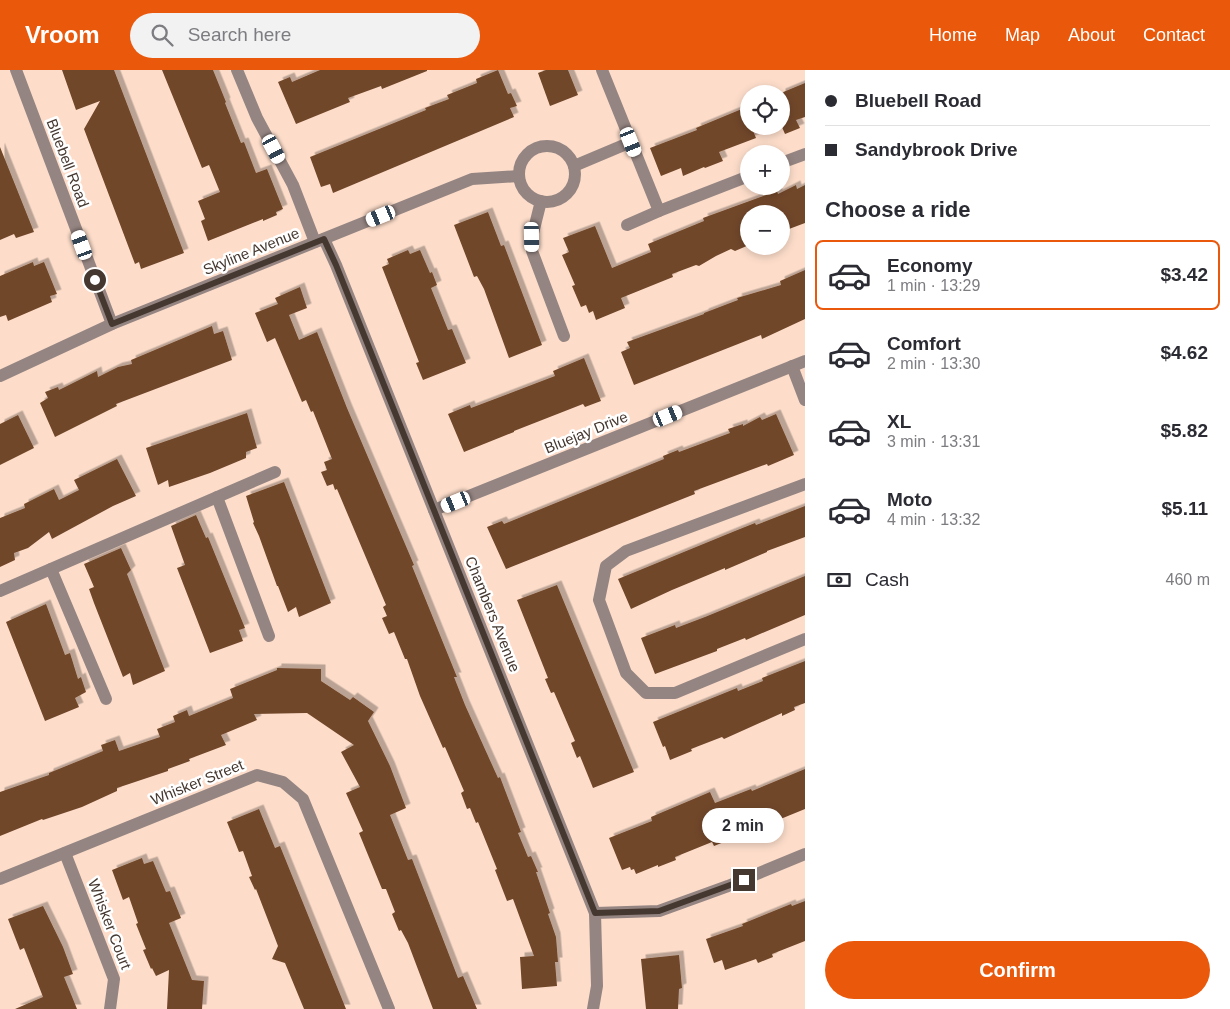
<!DOCTYPE html>
<meta charset="utf-8">
<style>
body{margin:0;font-family:Arial,sans-serif;background:#f2f2f3;color:#2b2b33;height:100vh;display:flex;flex-direction:column;font-size:19px;white-space:nowrap}
*{box-sizing:border-box;margin:0}
p{font-size:16px;color:#7c7c81}
.icon{flex:none;width:28px;height:28px;fill:none;stroke:currentColor;stroke-width:2;stroke-linecap:round;stroke-linejoin:round}
.map{position:relative;flex:1;overflow:hidden}
.details{display:flex;flex-direction:column;background:#fff;width:425px}
.details>*{flex:none}
.banner{display:grid;align-content:center;height:110px;padding:0 20px;background:#fff}
.tools{position:absolute;left:740px;top:15px;display:grid;gap:10px}
.tools a{display:grid;place-items:center;width:50px;height:50px;border-radius:50%;background:#fff;box-shadow:0 2px 8px #0003;font-size:25px}
.end{position:absolute;width:22px;height:22px;margin:-11px;border:6px solid #453830;background:#fff;box-shadow:0 0 0 2px #fff}
.from{border-radius:50%}
.bubble{position:absolute;height:35px;border-radius:18px;background:#fff;box-shadow:0 2px 8px #0003;font-size:16px;font-weight:800;line-height:35px;text-align:center}
.car{position:absolute;width:15px;height:30px;margin:-15px -8px;border-radius:6px;box-shadow:0 0 4px 1px #0007;background:linear-gradient(#fff 24%,#345 0 40%,#fff 0 76%,#345 0 86%,#fff 0)}
.banner b{display:flex;align-items:center;gap:18px;height:48px;font-size:19px}
.banner b+b{border-top:1px solid #e1e1e2}
.banner i{width:12px;height:12px;background:#2b2b33}
ul{padding:0;list-style:none}
li{display:flex;align-items:center;gap:15px;height:70px;margin:0 10px 8px;padding:0 10px;border:2px solid transparent;border-radius:8px}
li div{flex:1}
li b{display:block;font-size:19px}
li em{font-style:normal;font-weight:800}
li.selected{border-color:#ea580c}
li>.icon{width:45px;height:45px;stroke-width:1.5}
h2{padding:0 20px;font-size:22px;line-height:60px}
.pay{display:flex;align-items:center;gap:12px;height:55px;padding:0 20px;font-size:19px}
.pay p{margin-inline-start:auto}
.button{display:flex;gap:10px;margin-top:auto;padding:10px 20px}
.button a{flex:1;height:58px;border-radius:30px;background:#ea580c;color:#fff;font-size:20px;font-weight:800;line-height:58px;text-align:center}
header{display:flex;align-items:center;gap:30px;box-sizing:border-box;height:70px;padding:0 25px;background:#ea580c;color:#fff}
header strong{font-size:24px}
nav{display:flex;gap:28px;margin-inline-start:auto;font-size:18px}
.search{width:350px;height:45px;background:#f2f2f3;display:flex;align-items:center;gap:12px;box-sizing:border-box;padding:0 18px;border-radius:28px;color:#7c7c81;font-size:19px}
main{display:flex;flex:1;min-height:0}
.map>svg:first-child{display:block}
.building{fill:#714629;filter:url(#shadow)}
.lines{fill:none;stroke-linecap:round;stroke-linejoin:round}
.minor{stroke:#958582;stroke-width:12}
.route{stroke:#453830;stroke-width:6}
.labels{text-anchor:middle;dominant-baseline:central;stroke-width:5;stroke-linejoin:round;paint-order:stroke}
.street-label{font-size:15px;fill:#453830;stroke:#fff}
</style>
<header>
<strong>Vroom</strong>
<div class="search"><svg class="icon" aria-label="search" viewBox="0 0 24 24"><circle cx="10" cy="10" r="6"/><path d="M15 15l6 6"/></svg>Search here</div>
<nav><a>Home</a><a>Map</a><a>About</a><a>Contact</a></nav>
</header>
<main>
<div class="map">
<svg width="805" height="939" viewBox="0 0 805 939">
<defs>
<filter id="shadow"><feDropShadow dx="4.5" dy="-4.5" stdDeviation="0" flood-color="#0004"/></filter>
</defs>
<rect width="100%" height="100%" fill="#fdddca"/>
<!-- building -->
<g class="building">
<polygon points="62,0 114,0 184,183 141,199 139,192 135,194 84,59 100,31 76,40"/>
<polygon points="162,0 213,0 226,32 225,33 241,73 244,72 256,103 267,99 283,139 276,142 277,145 263,151 263,149 208,171 201,151 205,149 198,131 220,122 209,95 202,98"/>
<polygon points="320,0 427,0 427,1 382,19 381,16 348,28 350,32 296,54 278,12 290,7 292,12"/>
<polygon points="498,0 508,24 511,23 517,36 510,38 514,47 333,123 330,114 321,117 310,87 426,40 425,38 449,29 447,25 477,13 476,9"/>
<polygon points="546,0 568,0 578,25 550,36 538,3"/>
<polygon points="805,13 805,47 796,50 800,58 785,64 781,55 781,23"/>
<polygon points="749,36 749,56 751,56 756,68 719,82 723,91 705,98 704,97 683,106 681,98 661,106 650,78 697,60 696,58"/>
<polygon points="0,77 34,162 16,168 14,164 0,170"/>
<polygon points="796,115 797,119 805,115 805,153 781,162 781,144 749,144 749,175 735,181 731,179 716,186 699,196 696,195 672,204 673,207 621,228 625,238 596,250 593,241 589,243 586,235 581,237 572,216 575,215 562,185 569,182 563,168 595,156 612,198 651,182 648,174 704,151 703,148 777,121 778,124"/>
<polygon points="488,142 501,176 504,175 542,275 509,288 484,219 477,206 474,207 454,155"/>
<polygon points="408,180 410,184 420,180 430,203 432,202 437,215 431,218 448,260 452,259 466,293 423,310 416,293 419,292 382,197 389,194 387,189"/>
<polygon points="33,192 34,196 44,192 57,224 50,226 52,232 8,251 6,245 0,247 0,206"/>
<polygon points="805,200 805,249 762,269 761,265 634,315 621,282 630,278 627,272 704,244 704,243 738,230 737,228 781,215 780,211"/>
<polygon points="300,217 307,238 289,245 299,270 317,262 347,338 414,495 412,496 457,607 454,607 465,635 498,708 500,707 521,762 518,763 528,787 531,786 538,802 536,802 550,843 548,844 556,867 558,892 555,892 557,916 522,919 520,887 534,886 513,829 507,831 495,800 497,799 478,752 476,753 470,738 467,739 461,723 464,721 445,677 443,678 420,626 407,589 405,589 394,562 389,564 382,548 387,546 383,537 386,535 337,419 335,420 333,414 327,416 321,402 327,400 324,392 332,389 313,341 311,342 306,330 302,332 275,268 267,272 255,243 278,234 275,228"/>
<polygon points="212,256 214,264 223,261 232,290 116,334 117,336 55,367 40,333 48,328 45,322 58,317 59,320 97,301 98,307 118,297 132,294 131,290"/>
<polygon points="584,288 601,331 585,337 583,334 514,361 514,362 464,382 448,344 470,335 471,338 555,306 553,301"/>
<polygon points="247,343 257,378 246,382 246,388 210,403 169,417 168,410 158,415 146,378"/>
<polygon points="776,344 794,385 768,396 767,394 694,421 695,424 506,499 487,457 502,451 504,454 664,389 663,386 678,380 679,382 730,363 728,359 743,354 743,356 760,347 762,350"/>
<polygon points="18,345 34,378 0,395 0,354"/>
<polygon points="117,389 136,426 113,436 52,469 49,462 28,478 14,483 15,490 0,497 0,448 25,438 24,434 54,419 59,430 79,420 74,410"/>
<polygon points="284,412 331,533 299,547 296,537 288,542 278,516 277,516 259,466 253,453 254,452 246,426"/>
<polygon points="805,436 805,467 767,481 767,482 725,500 725,498 672,520 631,539 618,509 735,461 755,453 756,455"/>
<polygon points="196,445 206,468 208,467 245,558 239,560 243,571 210,583 177,498 185,495 171,456"/>
<polygon points="121,478 131,500 127,504 165,601 133,615 130,603 123,607 94,533 89,519 94,517 84,494"/>
<polygon points="805,506 805,545 746,570 745,568 717,579 717,581 655,604 641,568 675,555 676,558 705,547"/>
<polygon points="557,515 634,702 593,718 580,686 577,688 571,673 575,671 554,622 551,623 545,609 548,608 517,530"/>
<polygon points="46,534 65,585 70,583 78,609 81,607 86,622 75,628 79,637 45,651 6,552"/>
<polygon points="805,591 805,633 794,637 795,640 782,646 782,643 724,669 722,667 691,679 692,681 670,690 665,676 663,677 653,652 737,618 738,621 763,611 762,608"/>
<polygon points="277,598 321,599 321,611 350,630 353,627 374,642 368,651 390,696 406,738 390,745 408,790 412,789 458,908 463,906 477,939 433,939 408,873 401,860 399,861 392,844 395,842 386,819 382,819 359,763 363,761 346,723 360,717 341,682 354,675 307,643 254,644 257,650 221,665 226,675 189,689 190,691 168,699 168,701 117,718 117,721 82,737 43,750 42,749 0,766 0,722 49,705 49,703 103,681 101,675 115,670 119,681 160,667 157,659 175,652 173,646 187,640 189,646 233,628 230,619 277,600"/>
<polygon points="805,699 805,739 714,776 712,772 675,787 676,790 658,797 658,795 636,804 634,799 631,800 630,797 622,800 609,768 652,751 651,747 710,722 715,733 751,719 752,721"/>
<polygon points="259,739 275,778 280,776 346,939 304,939 285,893 272,889 278,876 256,819 255,820 249,807 252,806 243,781 239,782 227,752"/>
<polygon points="142,788 144,794 153,791 166,822 170,821 181,848 169,853 192,910 204,911 202,939 167,939 169,900 156,906 152,898 151,899 143,880 146,879 136,854 138,853 129,827 123,830 112,800"/>
<polygon points="805,831 805,871 772,884 773,887 758,893 756,889 725,900 722,890 714,893 706,869 743,856 742,854 791,834 792,836"/>
<polygon points="43,836 63,877 73,904 64,907 77,939 15,939 43,927 24,878 20,880 8,849"/>
<polygon points="679,885 682,918 679,919 678,939 646,939 641,889"/>
</g>
<g class="lines">
<!-- minor -->
<g class="minor">
<polyline points="16,0 112,254"/>
<polyline points="237,0 257,48 293,115 315,172"/>
<polyline points="602,0 659,141"/>
<circle cx="547" cy="104" r="28"/>
<polyline points="781,93 805,84"/>
<polyline points="574,96 631,72"/>
<polyline points="541,131 532,167 532,181 564,266"/>
<polyline points="627,155 659,141 749,106"/>
<polyline points="324,169 336,195 595,843 597,916 593,939"/>
<polyline points="792,296 805,330"/>
<polyline points="0,306 112,254 472,109 519,106"/>
<polyline points="805,414 626,481 606,496 599,530 626,603 646,623 675,623 805,569"/>
<polyline points="217,427 269,566"/>
<polyline points="434,440 805,291"/>
<polyline points="51,499 106,629"/>
<polyline points="0,521 275,402"/>
<polyline points="65,783 114,909 110,939"/>
<polyline points="0,809 257,705 283,712 303,729 389,939"/>
<polyline points="595,843 659,841 728,816 805,784"/>
</g>
</g>
<g class="lines">
<!-- route -->
<polyline class="route" points="95,210 112,254 324,169 336,195 595,843 659,841 744,810"/>
</g>
<g class="labels">
<!-- street labels -->
<g class="street-label">
<text transform="translate(68 93) rotate(69)">Bluebell Road</text>
<text transform="translate(251 181) rotate(-22)">Skyline Avenue</text>
<text transform="translate(586 362) rotate(-22)">Bluejay Drive</text>
<text transform="translate(493 544) rotate(68)">Chambers Avenue</text>
<text transform="translate(197 712) rotate(-22)">Whisker Street</text>
<text transform="translate(110 854) rotate(69)">Whisker Court</text>
</g>
</g>
</svg>
<div class="tools">
<a><svg class="icon" aria-label="locate" viewBox="0 0 24 24"><circle cx="12" cy="12" r="6"/><path d="M12 2v4M12 18v4M2 12h4M18 12h4"/></svg></a>
<a>+</a>
<a>−</a>
</div>
<i class="end from" style="left:95px;top:210px"></i>
<i class="end" style="left:744px;top:810px"></i>
<div class="bubble" style="left:702px;top:738px;width:82px">2 min</div>
<i class="car" style="left:631px;top:72px;rotate:158deg"></i>
<i class="car" style="left:274px;top:79px;rotate:152deg"></i>
<i class="car" style="left:381px;top:146px;rotate:248deg"></i>
<i class="car" style="left:532px;top:167px;rotate:179deg"></i>
<i class="car" style="left:82px;top:175px;rotate:340deg"></i>
<i class="car" style="left:668px;top:346px;rotate:68deg"></i>
<i class="car" style="left:456px;top:432px;rotate:248deg"></i>
</div>
<section class="details">
<div class="banner">
<b><i class="from"></i>Bluebell Road</b>
<b><i></i>Sandybrook Drive</b>
</div>
<h2>Choose a ride</h2>
<ul>
<li class="selected"><svg class="icon" aria-label="car" viewBox="0 0 24 24"><path d="M5 17H2v-5l4-1 3-4h7l3 4 3 1v5h-3M9 17h6M6 11h13"/><circle cx="7" cy="17" r="2"/><circle cx="17" cy="17" r="2"/></svg><div><b>Economy</b><p>1 min · 13:29</p></div><em>$3.42</em></li>
<li><svg class="icon" aria-label="car" viewBox="0 0 24 24"><path d="M5 17H2v-5l4-1 3-4h7l3 4 3 1v5h-3M9 17h6M6 11h13"/><circle cx="7" cy="17" r="2"/><circle cx="17" cy="17" r="2"/></svg><div><b>Comfort</b><p>2 min · 13:30</p></div><em>$4.62</em></li>
<li><svg class="icon" aria-label="car" viewBox="0 0 24 24"><path d="M5 17H2v-5l4-1 3-4h7l3 4 3 1v5h-3M9 17h6M6 11h13"/><circle cx="7" cy="17" r="2"/><circle cx="17" cy="17" r="2"/></svg><div><b>XL</b><p>3 min · 13:31</p></div><em>$5.82</em></li>
<li><svg class="icon" aria-label="car" viewBox="0 0 24 24"><path d="M5 17H2v-5l4-1 3-4h7l3 4 3 1v5h-3M9 17h6M6 11h13"/><circle cx="7" cy="17" r="2"/><circle cx="17" cy="17" r="2"/></svg><div><b>Moto</b><p>4 min · 13:32</p></div><em>$5.11</em></li>
</ul>
<div class="pay"><svg class="icon" aria-label="cash" viewBox="0 0 24 24"><path d="M3 7h18v10H3z"/><circle cx="12" cy="12" r="2"/></svg>Cash<p>460 m</p></div>
<div class="button"><a>Confirm</a></div>
</section>
</main>
